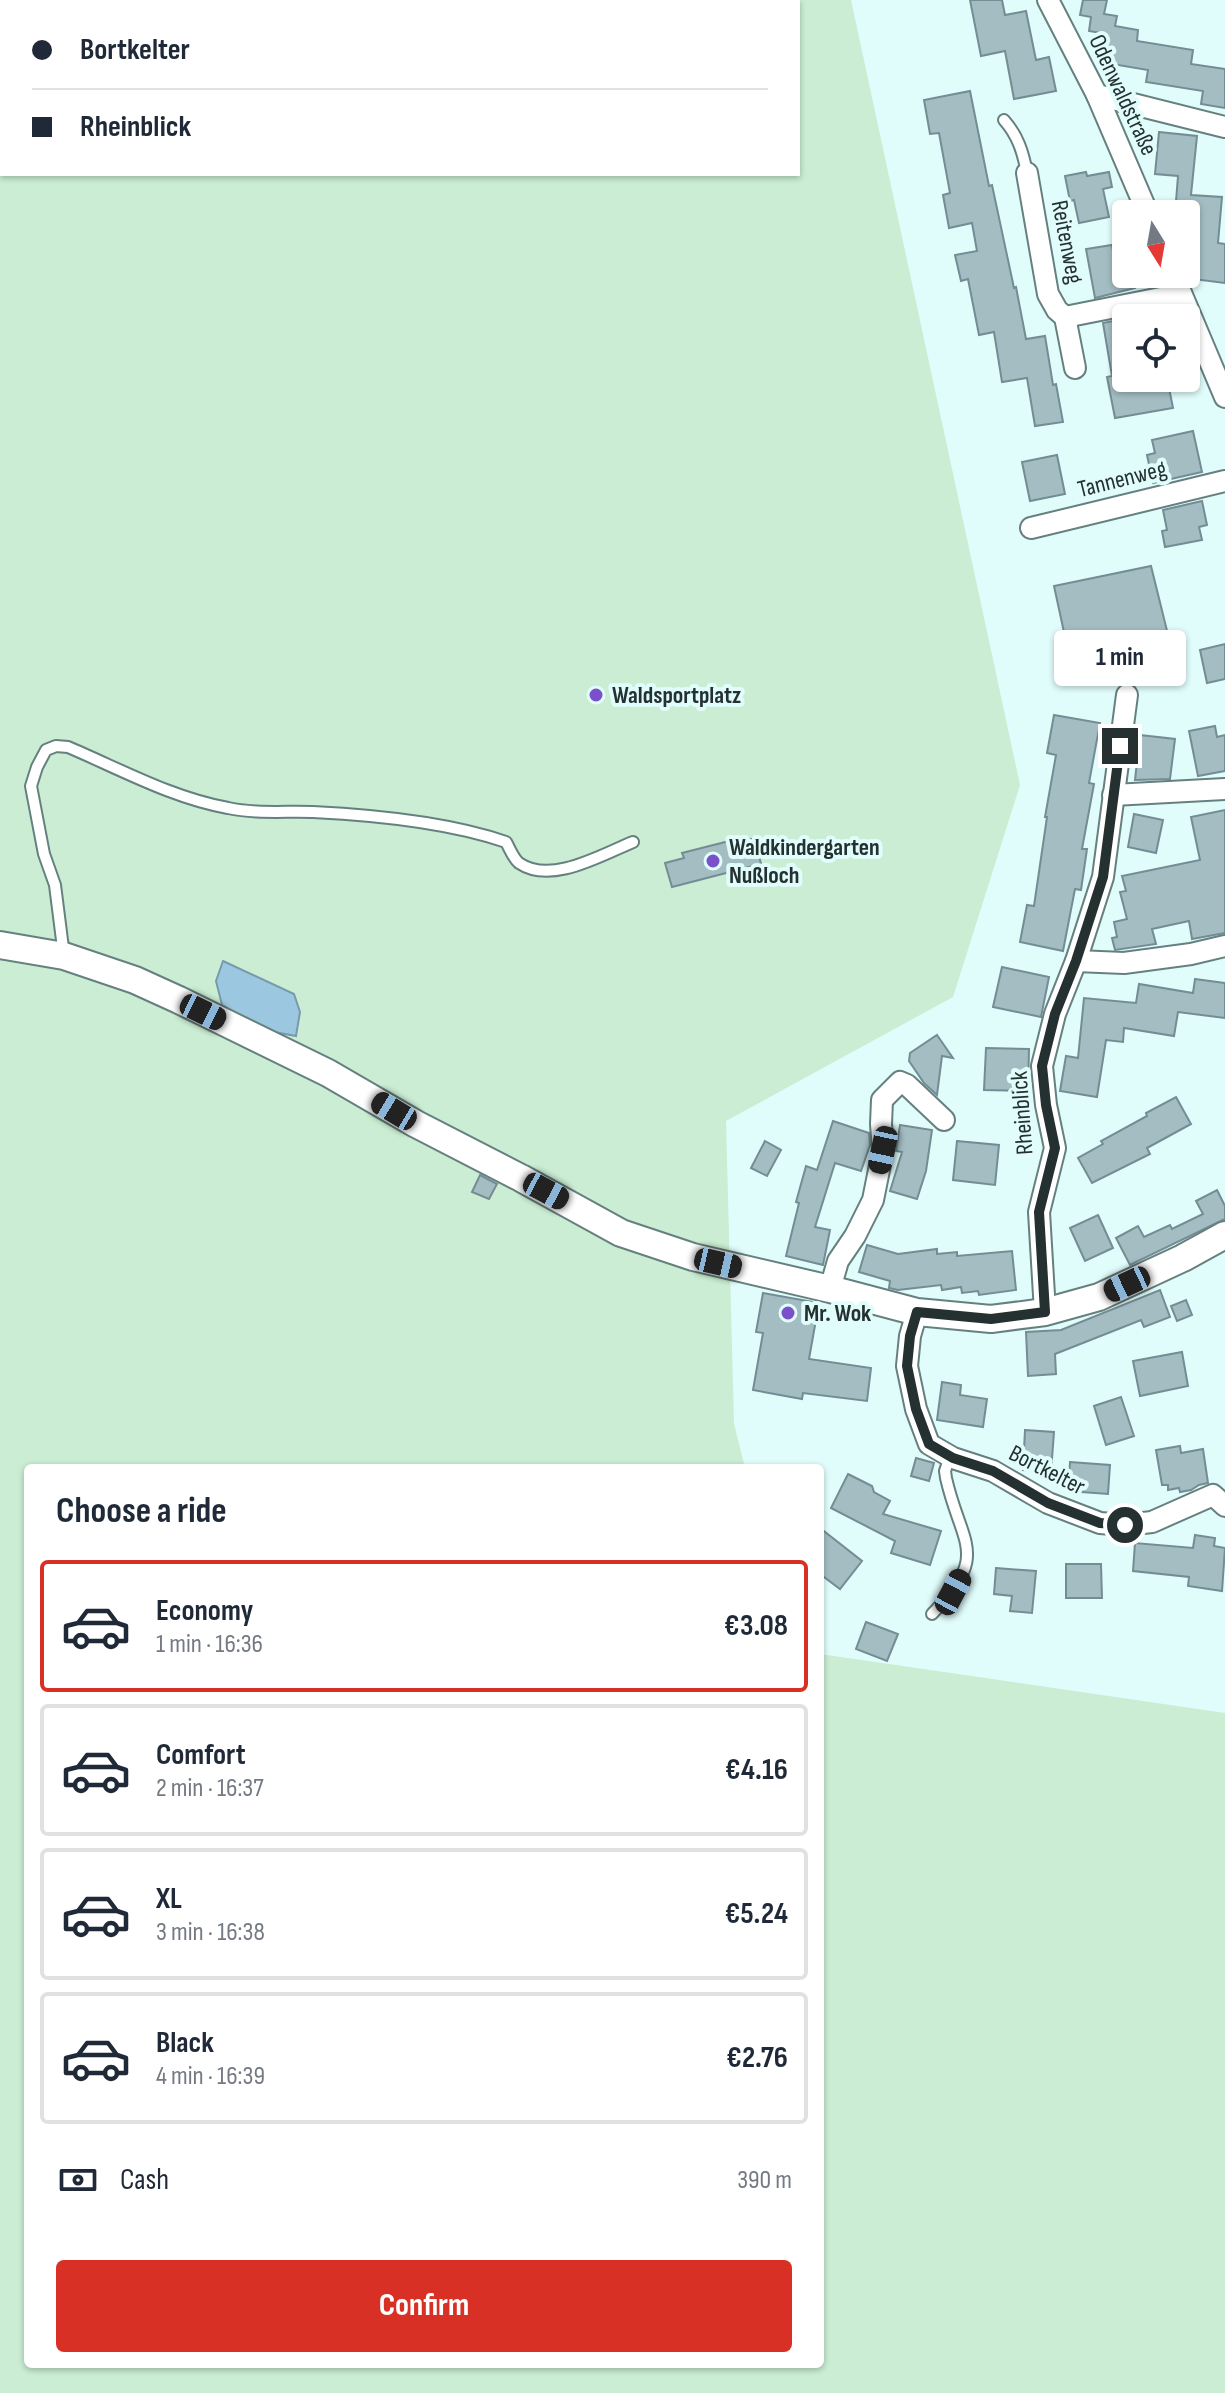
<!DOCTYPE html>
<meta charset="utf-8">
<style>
body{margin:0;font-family:"Sofia Sans Condensed",sans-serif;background:#f6f6f7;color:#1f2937;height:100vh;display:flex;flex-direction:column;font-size:30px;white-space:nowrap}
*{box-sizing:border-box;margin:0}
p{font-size:26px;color:#747a83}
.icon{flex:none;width:44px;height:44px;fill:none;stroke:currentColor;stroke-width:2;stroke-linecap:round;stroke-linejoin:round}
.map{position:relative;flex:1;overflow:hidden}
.panel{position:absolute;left:24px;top:1464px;width:800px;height:904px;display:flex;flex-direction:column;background:#fff;border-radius:8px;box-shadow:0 2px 6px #0004}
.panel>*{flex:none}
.guide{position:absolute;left:0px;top:0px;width:800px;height:176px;box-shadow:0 2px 6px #0004;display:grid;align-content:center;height:176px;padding:0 32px;background:#fff}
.needle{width:52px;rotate:169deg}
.controls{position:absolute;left:1112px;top:200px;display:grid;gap:16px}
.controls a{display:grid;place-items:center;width:88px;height:88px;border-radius:8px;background:#fff;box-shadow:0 2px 6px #0004;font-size:40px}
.end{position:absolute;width:36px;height:36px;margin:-18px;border:10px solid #253030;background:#fff;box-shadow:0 0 0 4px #fff}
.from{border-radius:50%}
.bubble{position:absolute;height:56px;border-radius:8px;background:#fff;box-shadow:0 2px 6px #0004;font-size:26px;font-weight:700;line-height:56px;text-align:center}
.car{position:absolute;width:24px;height:48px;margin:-24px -12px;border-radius:10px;box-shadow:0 0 6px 2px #0007;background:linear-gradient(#222 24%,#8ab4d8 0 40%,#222 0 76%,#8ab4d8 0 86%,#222 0)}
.guide b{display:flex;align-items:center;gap:28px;height:76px;font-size:30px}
.guide b+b{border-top:2px solid #e0e1e3}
.guide i{width:20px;height:20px;background:#1f2937}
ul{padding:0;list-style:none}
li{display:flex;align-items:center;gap:24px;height:132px;margin:0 16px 12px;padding:0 16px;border:4px solid #e0e1e3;border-radius:8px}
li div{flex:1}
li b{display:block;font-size:30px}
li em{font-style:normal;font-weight:700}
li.current{border-color:#d93025}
li>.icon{width:72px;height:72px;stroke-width:1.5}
h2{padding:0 32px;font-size:36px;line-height:96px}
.pay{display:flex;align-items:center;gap:20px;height:88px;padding:0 32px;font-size:30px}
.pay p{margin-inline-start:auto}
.cta{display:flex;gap:16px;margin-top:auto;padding:16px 32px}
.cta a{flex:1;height:92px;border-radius:8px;background:#d93025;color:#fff;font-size:32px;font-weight:700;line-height:92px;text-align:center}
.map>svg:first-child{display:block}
.green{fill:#caedd3;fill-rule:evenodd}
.water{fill:#9cc7e1;stroke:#789aac;stroke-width:2}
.building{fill:#a3bdc3;stroke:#748c93;stroke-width:2}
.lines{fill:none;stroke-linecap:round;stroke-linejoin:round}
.service-casing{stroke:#66807f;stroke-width:14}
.minor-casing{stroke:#66807f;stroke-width:24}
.tertiary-casing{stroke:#66807f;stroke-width:30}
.service{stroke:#fff;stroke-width:10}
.minor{stroke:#fff;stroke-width:20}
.tertiary{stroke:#fff;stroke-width:26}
.route{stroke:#253030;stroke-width:10}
.poi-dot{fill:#7b51cb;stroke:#e0fcfb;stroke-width:3}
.labels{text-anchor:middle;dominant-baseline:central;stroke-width:8;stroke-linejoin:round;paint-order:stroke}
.street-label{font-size:24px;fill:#253030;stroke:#e0fcfb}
.poi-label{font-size:24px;font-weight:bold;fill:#253030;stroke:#e0fcfb;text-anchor:start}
</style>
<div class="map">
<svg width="1225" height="2393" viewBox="0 0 1225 2393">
<rect width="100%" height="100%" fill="#e0fcfb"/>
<!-- green -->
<path class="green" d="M0,0H851L1020,785L953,997L726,1121L734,1424L745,1468H28V2364H820V1654L1225,1713V2393H0ZM2,2H798V174H2Z"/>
<!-- water -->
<polygon class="water" points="223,961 294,994 300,1012 296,1036 258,1029 222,1005 216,981"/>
<!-- building -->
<g class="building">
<polygon points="970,0 1002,0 1005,15 1026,11 1036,60 1049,57 1056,91 1014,99 1005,51 981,56"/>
<polygon points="1083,0 1107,0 1104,14 1117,16 1115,26 1138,30 1137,41 1193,50 1191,64 1225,69 1225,108 1201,104 1203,91 1146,82 1148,70 1106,63 1108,51 1098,49 1101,33 1089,31 1091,17 1080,15"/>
<polygon points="970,91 989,186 992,185 1014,288 1016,287 1026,339 1045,336 1053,385 1056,384 1063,422 1035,426 1027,378 1002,382 994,332 979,335 968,279 961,281 955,255 977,251 972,223 949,228 943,195 950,193 939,133 930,134 924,100"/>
<polygon points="1159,132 1197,136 1191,195 1222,197 1218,243 1225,244 1225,283 1193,279 1199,227 1186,226 1186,214 1175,214 1178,176 1155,174"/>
<polygon points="1086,172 1087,176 1109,172 1112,187 1103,189 1109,217 1079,223 1074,200 1070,201 1065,176"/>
<polygon points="1112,245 1116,267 1126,265 1126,274 1133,274 1135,288 1095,298 1086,249"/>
<polygon points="1123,319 1126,320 1126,378 1167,378 1173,408 1115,418 1107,377 1112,376 1103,323"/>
<polygon points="1193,431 1202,472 1153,483 1147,455 1155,453 1152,440"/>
<polygon points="1057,455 1065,494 1030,501 1022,462"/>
<polygon points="1202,501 1207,525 1199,527 1202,540 1165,547 1162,531 1167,530 1163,510"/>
<polygon points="1151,566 1175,663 1135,672 1133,661 1073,674 1054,586"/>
<polygon points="1225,644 1225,679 1207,683 1200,650"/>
<polygon points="1054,715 1100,723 1089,783 1094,784 1082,849 1087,849 1081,890 1075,889 1063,951 1020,942 1027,905 1034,906 1047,817 1045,817 1056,755 1047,753"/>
<polygon points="1215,726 1217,737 1225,735 1225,771 1198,776 1189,731"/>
<polygon points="1140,735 1175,739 1170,779 1135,780"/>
<polygon points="1225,810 1225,933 1192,939 1189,921 1152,929 1156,944 1115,950 1112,938 1117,937 1114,922 1127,919 1120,892 1126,891 1122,876 1200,860 1191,817"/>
<polygon points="1134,814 1163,820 1156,853 1128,847"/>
<polygon points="755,838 761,864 672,887 665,863 684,858 682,853 737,839 738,843"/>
<polygon points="1002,967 1049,977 1041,1017 993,1007"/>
<polygon points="1195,979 1225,983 1225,1018 1178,1012 1174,1036 1124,1028 1123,1042 1106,1040 1097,1097 1060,1091 1066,1056 1078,1058 1084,998 1136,1003 1139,984 1193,993"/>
<polygon points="937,1035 953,1058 942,1056 937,1095 924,1083 909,1061 910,1053"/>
<polygon points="986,1048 1029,1049 1028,1091 984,1090"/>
<polygon points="1176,1097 1191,1124 1147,1148 1150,1154 1092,1183 1078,1158 1103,1144 1101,1141 1147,1116 1146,1113"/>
<polygon points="833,1121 869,1133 870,1145 861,1171 835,1163 815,1227 830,1230 823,1265 786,1256 799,1203 796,1202 806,1166 817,1170"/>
<polygon points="900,1125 932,1130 926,1171 917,1199 890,1191 902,1152 896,1151"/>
<polygon points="765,1141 781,1150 767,1176 751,1168"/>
<polygon points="957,1141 999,1145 995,1185 953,1180"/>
<polygon points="480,1175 497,1184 489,1199 472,1192"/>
<polygon points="1217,1190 1225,1206 1225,1219 1130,1265 1116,1238 1138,1226 1144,1237 1170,1225 1172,1229 1203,1214 1196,1201"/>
<polygon points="1098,1215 1113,1248 1085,1261 1070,1228"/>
<polygon points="867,1245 898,1254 937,1249 937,1254 957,1252 957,1256 1012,1251 1016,1290 979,1295 978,1291 962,1293 961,1287 942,1290 941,1285 898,1290 889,1288 890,1281 859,1272"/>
<polygon points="1160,1290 1170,1317 1144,1327 1141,1320 1055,1354 1056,1374 1028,1376 1026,1332 1061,1330"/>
<polygon points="763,1293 819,1303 809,1359 871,1368 867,1401 803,1393 802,1399 753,1390 763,1333 756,1332"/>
<polygon points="1186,1300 1192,1315 1177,1321 1171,1306"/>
<polygon points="1182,1352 1188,1386 1140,1396 1133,1361"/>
<polygon points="942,1382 961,1385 960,1395 987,1399 983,1427 937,1420"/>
<polygon points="1121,1397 1134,1436 1106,1445 1094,1406"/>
<polygon points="1025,1430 1054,1432 1051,1472 1023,1470"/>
<polygon points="1180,1446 1181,1453 1203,1449 1208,1483 1199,1485 1191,1490 1180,1492 1179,1488 1168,1490 1168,1485 1162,1485 1156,1450"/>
<polygon points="916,1458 934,1463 929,1481 911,1476"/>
<polygon points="1070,1462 1110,1465 1108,1494 1068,1491"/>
<polygon points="848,1474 872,1486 874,1492 890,1501 883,1514 941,1531 930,1565 891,1553 895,1541 831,1508"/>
<polygon points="820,1528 862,1561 840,1589 820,1574"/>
<polygon points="1195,1535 1215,1538 1214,1546 1225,1548 1222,1591 1188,1586 1189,1577 1133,1571 1135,1543 1193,1548"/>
<polygon points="1066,1564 1101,1564 1102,1598 1066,1598"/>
<polygon points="996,1568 1036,1571 1032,1613 1010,1611 1012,1596 994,1594"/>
<polygon points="866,1622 898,1634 887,1661 856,1649"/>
</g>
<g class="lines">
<!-- service casing -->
<g class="service-casing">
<g id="service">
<path d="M1004,120C1018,136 1023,152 1027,173"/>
<path d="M64,956L55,885L44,854L31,786L37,767L46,750L56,746L68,747C120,769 172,798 228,808C256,814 284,811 313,812C374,815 448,822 506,842C510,849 513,858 519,863C551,885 601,855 633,842"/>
<path d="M932,1614C991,1554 961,1545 946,1478L945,1471L950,1456"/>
</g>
</g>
<!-- minor casing -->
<g class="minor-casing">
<g id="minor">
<polyline points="1048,0 1097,95 1148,214"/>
<polyline points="1097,95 1225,127"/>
<polyline points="1027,173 1048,294 1057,310 1065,317 1181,294"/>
<polyline points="1173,274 1225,397"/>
<polyline points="1065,317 1075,368"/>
<polyline points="1031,528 1225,481"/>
<polyline points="1113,795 1225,789"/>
<polyline points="1076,961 1124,963 1191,954 1225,946"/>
<polyline points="830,1289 838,1261 855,1236 873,1200 883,1150 881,1124 882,1100 900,1082 907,1085 944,1120"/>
<polyline points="917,1312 910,1336 907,1366 916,1409 929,1444 953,1458 993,1471 1048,1503 1100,1523 1125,1525 1152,1522 1213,1495 1225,1506"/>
<polyline points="1045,1312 1039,1212 1055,1148 1046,1105 1042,1066 1055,1014 1076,961 1103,877 1127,695"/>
</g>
</g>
<!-- tertiary casing -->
<g class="tertiary-casing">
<polyline id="tertiary" points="0,945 64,956 135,980 179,1000 328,1073 416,1124 521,1178 621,1233 693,1257 830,1289 917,1312 991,1319 1045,1312 1099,1297 1183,1258 1225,1235"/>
</g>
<!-- service -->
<use href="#service" class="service"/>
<!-- minor -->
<use href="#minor" class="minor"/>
<!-- tertiary -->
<use href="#tertiary" class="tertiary"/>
</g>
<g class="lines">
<!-- route -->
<polyline class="route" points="1120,746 1103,877 1076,961 1055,1014 1042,1066 1046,1105 1055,1148 1039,1212 1045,1312 991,1319 917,1312 910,1336 907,1366 916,1409 929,1444 953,1458 993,1471 1048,1503 1100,1523 1125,1525"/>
</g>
<!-- markers -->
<g class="poi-dot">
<circle cx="596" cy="695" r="8"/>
<circle cx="713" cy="861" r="8"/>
<circle cx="788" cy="1313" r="8"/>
</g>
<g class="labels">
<!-- street labels -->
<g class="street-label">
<text transform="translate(1123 95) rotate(65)">Odenwaldstraße</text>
<text transform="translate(1067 242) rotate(79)">Reitenweg</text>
<text transform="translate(1122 479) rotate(-14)">Tannenweg</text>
<text transform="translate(1022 1113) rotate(-94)">Rheinblick</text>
<text transform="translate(1047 1470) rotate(27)">Bortkelter</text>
</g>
<!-- poi labels -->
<g class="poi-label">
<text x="612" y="695">Waldsportplatz</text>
<text x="729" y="847">Waldkindergarten<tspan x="729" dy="28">Nußloch</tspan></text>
<text x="804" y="1313">Mr. Wok</text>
</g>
</g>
</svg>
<div class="controls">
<a><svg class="needle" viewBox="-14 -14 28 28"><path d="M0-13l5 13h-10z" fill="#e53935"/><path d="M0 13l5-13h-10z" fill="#747a83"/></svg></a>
<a><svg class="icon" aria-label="locate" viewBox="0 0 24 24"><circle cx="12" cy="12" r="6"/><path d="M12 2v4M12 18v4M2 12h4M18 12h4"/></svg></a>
</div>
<i class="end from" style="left:1125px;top:1525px"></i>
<i class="end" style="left:1120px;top:746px"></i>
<div class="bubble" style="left:1054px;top:630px;width:132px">1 min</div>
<i class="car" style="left:203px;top:1012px;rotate:116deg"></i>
<i class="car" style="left:394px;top:1111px;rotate:301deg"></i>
<i class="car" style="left:883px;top:1150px;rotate:192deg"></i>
<i class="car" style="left:546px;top:1191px;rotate:118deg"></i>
<i class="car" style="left:718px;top:1263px;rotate:103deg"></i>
<i class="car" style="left:1127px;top:1284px;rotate:245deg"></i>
<i class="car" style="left:953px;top:1592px;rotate:28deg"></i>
<div class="guide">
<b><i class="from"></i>Bortkelter</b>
<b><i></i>Rheinblick</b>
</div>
<section class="panel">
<h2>Choose a ride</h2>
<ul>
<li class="current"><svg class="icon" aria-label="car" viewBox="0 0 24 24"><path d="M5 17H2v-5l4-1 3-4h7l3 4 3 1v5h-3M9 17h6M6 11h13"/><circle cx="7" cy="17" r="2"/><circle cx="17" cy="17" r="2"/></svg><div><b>Economy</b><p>1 min · 16:36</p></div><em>€3.08</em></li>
<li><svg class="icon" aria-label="car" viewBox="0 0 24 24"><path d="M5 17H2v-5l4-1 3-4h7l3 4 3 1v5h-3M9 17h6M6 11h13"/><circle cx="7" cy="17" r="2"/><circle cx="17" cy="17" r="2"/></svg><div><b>Comfort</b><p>2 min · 16:37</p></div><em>€4.16</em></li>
<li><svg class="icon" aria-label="car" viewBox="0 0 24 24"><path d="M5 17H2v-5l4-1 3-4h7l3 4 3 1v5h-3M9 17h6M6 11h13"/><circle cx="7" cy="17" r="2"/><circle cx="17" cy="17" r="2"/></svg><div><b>XL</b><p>3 min · 16:38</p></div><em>€5.24</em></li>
<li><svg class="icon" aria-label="car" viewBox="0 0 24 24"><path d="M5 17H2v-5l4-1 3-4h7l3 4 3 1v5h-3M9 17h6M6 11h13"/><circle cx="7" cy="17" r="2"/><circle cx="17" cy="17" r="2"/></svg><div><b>Black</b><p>4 min · 16:39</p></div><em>€2.76</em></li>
</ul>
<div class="pay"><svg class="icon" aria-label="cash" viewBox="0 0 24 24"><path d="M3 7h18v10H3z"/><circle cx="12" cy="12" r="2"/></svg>Cash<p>390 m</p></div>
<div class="cta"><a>Confirm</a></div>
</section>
</div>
